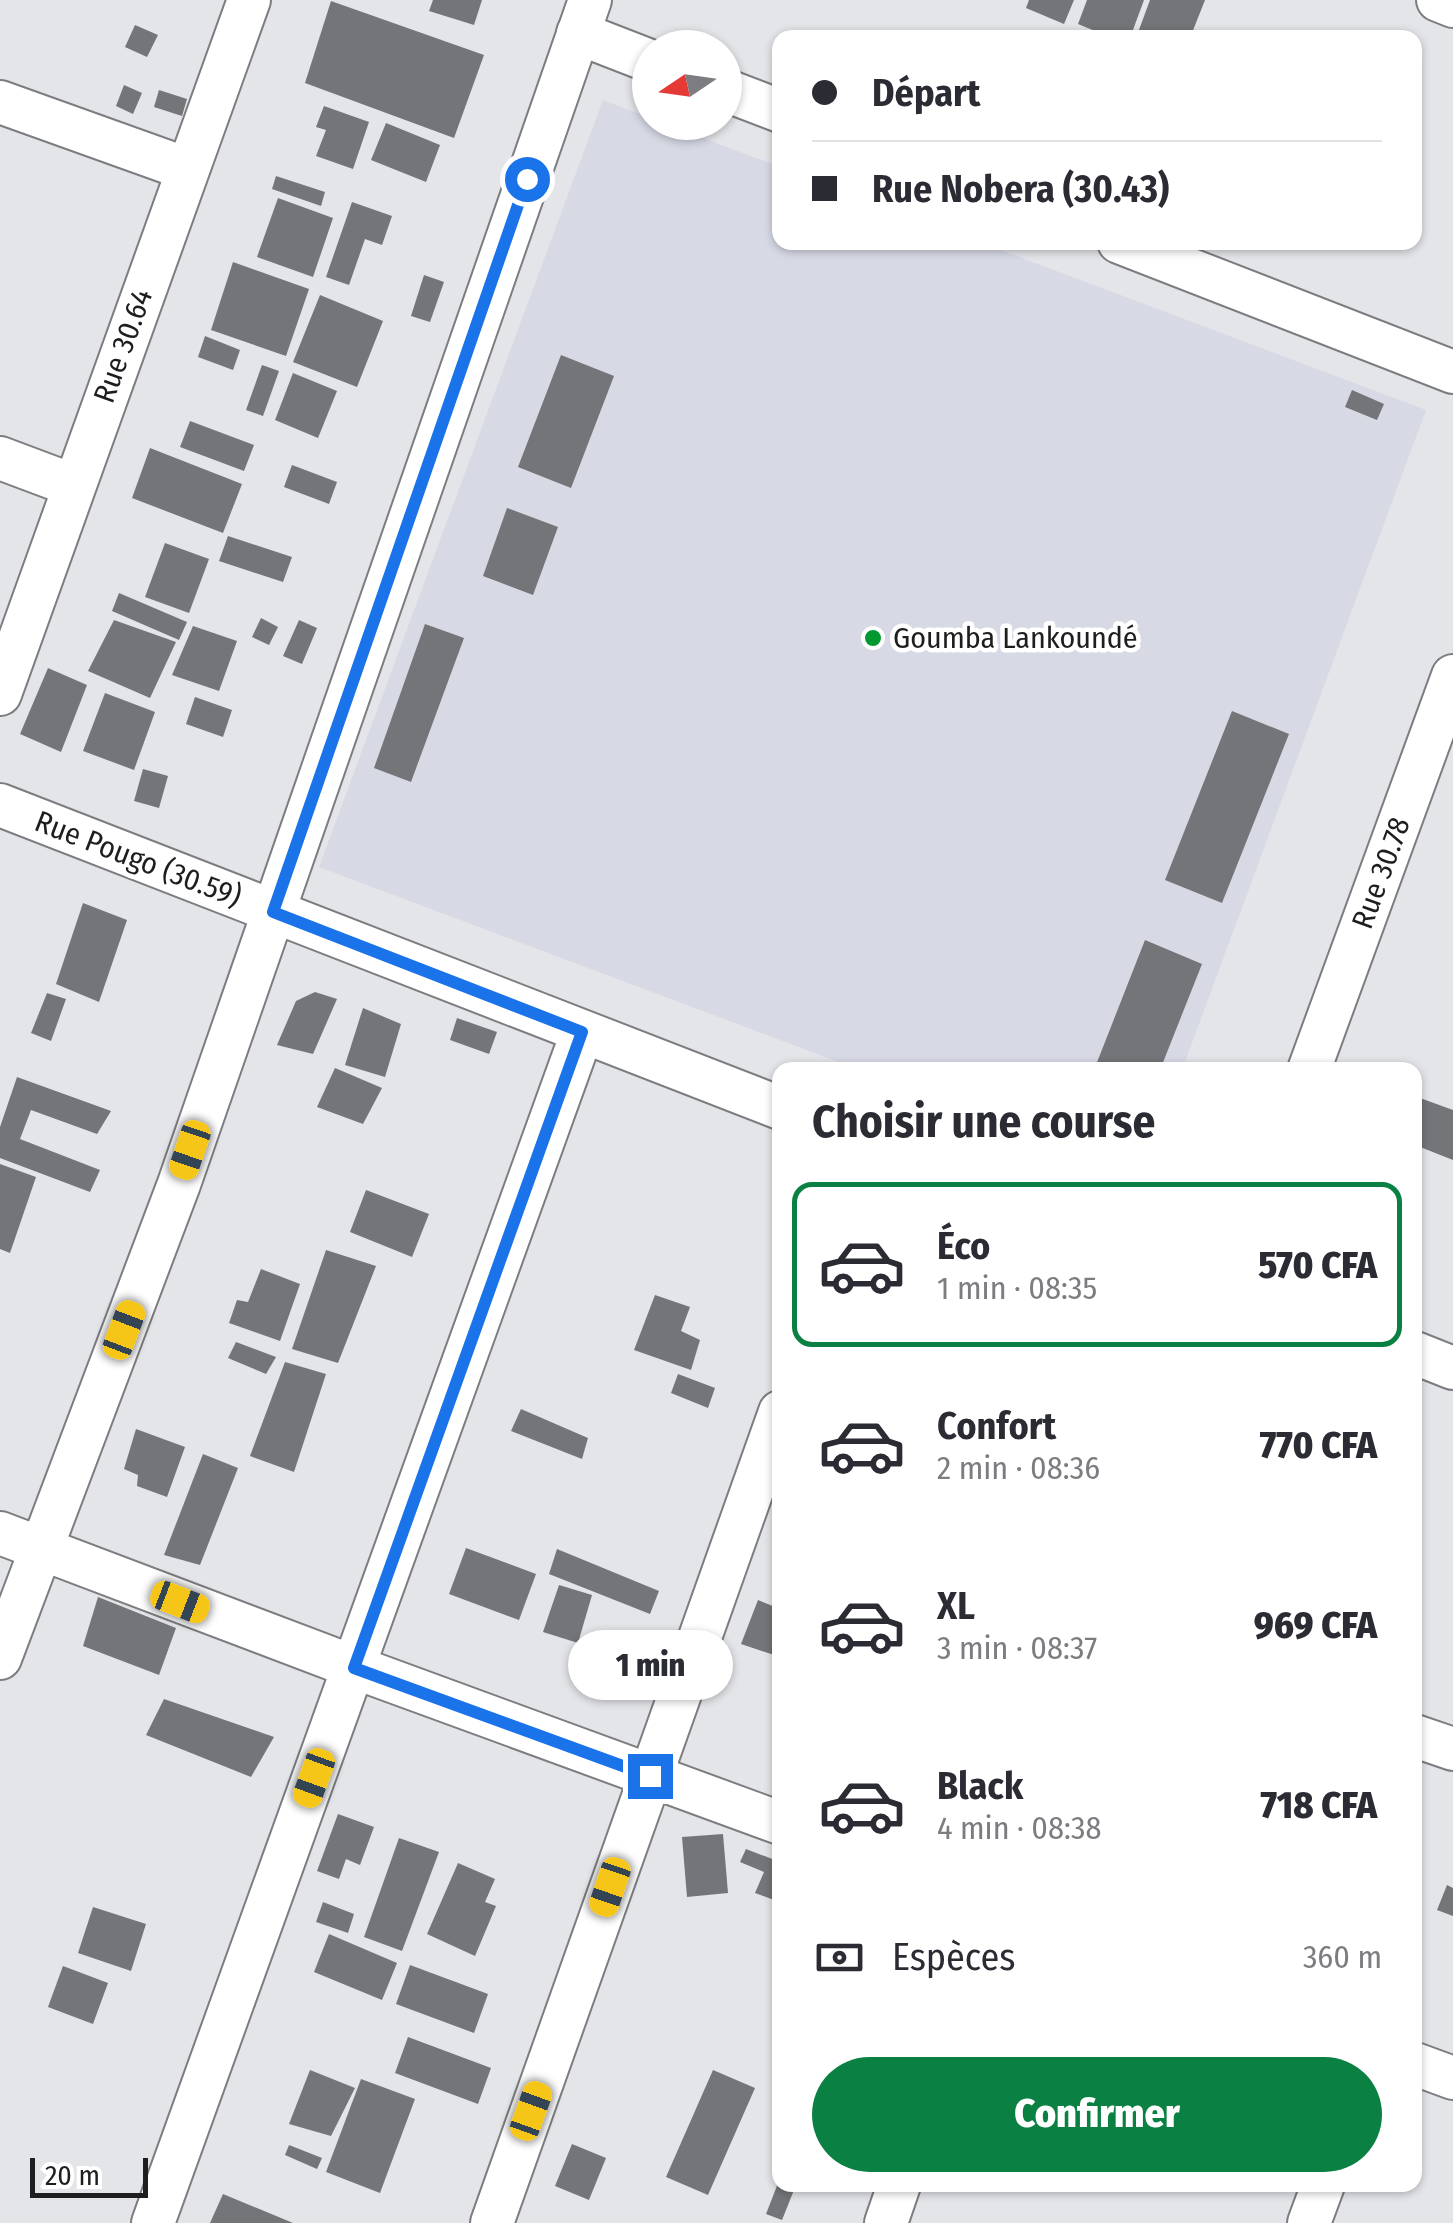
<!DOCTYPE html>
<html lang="fr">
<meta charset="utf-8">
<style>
body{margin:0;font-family:"Fira Sans Condensed",sans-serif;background:#f7f7f7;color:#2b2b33;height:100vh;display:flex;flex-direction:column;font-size:38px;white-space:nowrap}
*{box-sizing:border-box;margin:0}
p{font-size:32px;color:#7c7c81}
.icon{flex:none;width:55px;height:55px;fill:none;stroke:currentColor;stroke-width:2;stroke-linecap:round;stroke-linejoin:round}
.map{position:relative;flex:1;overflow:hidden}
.side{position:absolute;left:772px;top:1062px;width:650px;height:1130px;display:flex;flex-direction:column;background:#fff;border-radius:20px;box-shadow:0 2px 8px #0004}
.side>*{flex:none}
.guide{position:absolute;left:772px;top:30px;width:650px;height:220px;border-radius:20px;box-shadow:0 2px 8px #0004;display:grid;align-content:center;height:220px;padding:0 40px;background:#fff}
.needle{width:65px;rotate:257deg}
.controls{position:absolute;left:632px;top:30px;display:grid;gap:20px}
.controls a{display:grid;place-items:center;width:110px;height:110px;border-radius:50%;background:#fff;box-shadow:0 2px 8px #0004;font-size:50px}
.scale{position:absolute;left:30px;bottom:25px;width:118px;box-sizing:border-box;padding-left:10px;border:5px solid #1e1e20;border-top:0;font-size:28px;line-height:35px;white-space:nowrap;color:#1e1e20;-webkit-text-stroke:8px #fff;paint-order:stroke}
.end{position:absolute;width:45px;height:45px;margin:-22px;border:12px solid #1a73e8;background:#fff;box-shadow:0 0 0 5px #fff}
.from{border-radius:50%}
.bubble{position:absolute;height:70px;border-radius:35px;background:#fff;box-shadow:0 2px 8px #0004;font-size:32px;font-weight:800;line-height:70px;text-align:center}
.car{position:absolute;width:30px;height:60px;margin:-30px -15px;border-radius:12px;box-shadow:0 0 8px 2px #0007;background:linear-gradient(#f5c518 24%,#345 0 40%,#f5c518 0 76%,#345 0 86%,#f5c518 0)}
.guide b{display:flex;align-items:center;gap:35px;height:95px;font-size:38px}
.guide b+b{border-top:2px solid #e1e1e2}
.guide i{width:25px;height:25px;background:#2b2b33}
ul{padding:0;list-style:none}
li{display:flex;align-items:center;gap:30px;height:165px;margin:0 20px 15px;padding:0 20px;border:5px solid transparent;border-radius:20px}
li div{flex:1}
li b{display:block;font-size:38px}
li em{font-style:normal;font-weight:800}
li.active{border-color:#0b8043}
li>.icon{width:90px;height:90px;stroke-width:1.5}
h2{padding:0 40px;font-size:45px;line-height:120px}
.pay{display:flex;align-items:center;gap:25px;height:110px;padding:0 40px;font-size:38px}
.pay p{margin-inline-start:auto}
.cta{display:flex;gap:20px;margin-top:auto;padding:20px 40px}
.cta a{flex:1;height:115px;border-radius:60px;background:#0b8043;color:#fff;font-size:40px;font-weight:800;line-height:115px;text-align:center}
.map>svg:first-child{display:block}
.built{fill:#d7dae5}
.building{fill:#747578}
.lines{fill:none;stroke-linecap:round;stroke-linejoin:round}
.minor-casing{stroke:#7c7d81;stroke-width:46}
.minor{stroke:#fff;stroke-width:42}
.route{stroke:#1a73e8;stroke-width:12}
.poi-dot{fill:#009830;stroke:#fff;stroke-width:4}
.labels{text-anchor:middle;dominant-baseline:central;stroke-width:9;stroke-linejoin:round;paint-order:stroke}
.street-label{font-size:30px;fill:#1e1e20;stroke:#fff}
.poi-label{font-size:30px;fill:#1e1e20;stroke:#fff;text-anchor:start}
</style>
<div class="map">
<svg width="1453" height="2223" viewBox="0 0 1453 2223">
<rect width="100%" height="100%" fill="#e4e5e9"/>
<!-- built -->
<polygon class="built" points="603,100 650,118 650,122 663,123 780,167 780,242 982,243 1426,410 1182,1070 860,1070 319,867"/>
<!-- building -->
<g class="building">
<polygon points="433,0 482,0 474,25 429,11"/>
<polygon points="1029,0 1074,0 1064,24 1026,8"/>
<polygon points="1087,0 1144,0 1130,38 1112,38 1078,24"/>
<polygon points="1150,0 1205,0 1190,38 1136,38"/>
<polygon points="331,1 484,55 454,138 305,83"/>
<polygon points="135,25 158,35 147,57 125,47"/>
<polygon points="124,85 142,93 133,114 116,106"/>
<polygon points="159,90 187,99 182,116 154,107"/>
<polygon points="324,106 369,122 353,169 316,156 326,130 316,127"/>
<polygon points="386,123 440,145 426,182 371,160"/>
<polygon points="276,176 325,192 321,206 272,189"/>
<polygon points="278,198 333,218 313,277 257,257"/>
<polygon points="352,202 392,216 382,245 365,239 349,285 326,277"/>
<polygon points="233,262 309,289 286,356 211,330"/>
<polygon points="424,275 444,282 430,322 411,316"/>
<polygon points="320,295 383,321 357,387 293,362"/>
<polygon points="205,336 240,350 233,370 198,357"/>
<polygon points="561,355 614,376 571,488 518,467"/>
<polygon points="262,365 279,371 263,416 246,410"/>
<polygon points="293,373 337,391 318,438 275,420"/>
<polygon points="1352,390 1384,404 1377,420 1345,407"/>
<polygon points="190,421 254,445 244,471 180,447"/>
<polygon points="150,448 242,484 223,533 132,498"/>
<polygon points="292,465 337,482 329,504 284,487"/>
<polygon points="507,508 558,527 533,595 483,576"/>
<polygon points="228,536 292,557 283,582 219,561"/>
<polygon points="165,543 209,559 189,613 145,597"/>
<polygon points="119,593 187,622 179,640 112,611"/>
<polygon points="261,618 278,627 269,645 252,637"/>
<polygon points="114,620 176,642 150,698 88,671"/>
<polygon points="299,620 317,628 302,664 283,656"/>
<polygon points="425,624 464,638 411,782 374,768"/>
<polygon points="193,626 237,641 219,691 172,675"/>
<polygon points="48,668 87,685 61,752 20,734"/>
<polygon points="105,693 155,712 134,770 83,751"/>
<polygon points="195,697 232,710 223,737 186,724"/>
<polygon points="1232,711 1289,734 1222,903 1165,880"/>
<polygon points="143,769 168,776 159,808 134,801"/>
<polygon points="83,903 127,920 99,1002 56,984"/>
<polygon points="1145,940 1202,964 1160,1070 1094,1070"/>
<polygon points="315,992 337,999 313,1054 277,1045 296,1001"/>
<polygon points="47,993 66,999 51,1041 31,1033"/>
<polygon points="363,1008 401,1024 385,1077 345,1065"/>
<polygon points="457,1018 497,1032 489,1054 450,1040"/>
<polygon points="335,1068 382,1088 363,1124 317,1107"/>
<polygon points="17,1077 111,1111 97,1134 31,1110 20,1139 100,1170 90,1192 0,1158 0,1127"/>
<polygon points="1420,1098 1453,1110 1453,1160 1415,1145 1415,1112"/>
<polygon points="0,1164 36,1177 10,1253 0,1249"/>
<polygon points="366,1190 429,1214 412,1257 350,1232"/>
<polygon points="326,1250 376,1266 338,1363 292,1349"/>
<polygon points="261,1269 300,1284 280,1341 229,1323 237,1300 248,1302"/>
<polygon points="655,1295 690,1307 681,1331 700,1340 691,1370 634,1350"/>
<polygon points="236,1342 276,1357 266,1374 228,1358"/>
<polygon points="285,1362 326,1374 294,1472 250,1456"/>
<polygon points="678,1374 715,1388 708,1408 671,1393"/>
<polygon points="521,1409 588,1438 582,1459 511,1431"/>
<polygon points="136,1429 185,1447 167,1497 137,1486 138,1475 124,1469"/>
<polygon points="203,1454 238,1468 200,1565 164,1555"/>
<polygon points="466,1548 536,1574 519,1620 449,1594"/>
<polygon points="557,1549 659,1591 650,1614 549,1574"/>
<polygon points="559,1585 592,1595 578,1643 543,1632"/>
<polygon points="98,1597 176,1628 159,1675 83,1646"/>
<polygon points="758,1600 780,1609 780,1657 741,1644"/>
<polygon points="164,1699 274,1737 251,1777 146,1735"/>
<polygon points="338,1814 374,1827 360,1865 346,1859 339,1879 317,1871"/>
<polygon points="723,1834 728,1893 687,1897 682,1837"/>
<polygon points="399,1838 439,1852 402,1951 364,1937"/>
<polygon points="746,1849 780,1862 780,1884 774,1900 755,1893 764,1872 740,1862"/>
<polygon points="458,1863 495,1879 485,1902 496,1906 475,1956 427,1934"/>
<polygon points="1447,1885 1453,1888 1453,1916 1437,1910"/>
<polygon points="323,1902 354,1914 348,1933 316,1922"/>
<polygon points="93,1907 146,1924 131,1971 78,1953"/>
<polygon points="329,1934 397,1963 382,2000 314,1972"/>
<polygon points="410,1965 488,1994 474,2033 396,2004"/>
<polygon points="63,1966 108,1983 93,2024 48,2007"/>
<polygon points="408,2037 491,2068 478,2104 395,2073"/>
<polygon points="310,2070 355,2088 331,2136 289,2124"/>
<polygon points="713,2070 755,2088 708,2195 666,2177"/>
<polygon points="361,2079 415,2099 380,2193 326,2172"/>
<polygon points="572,2144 606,2158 589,2200 555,2186"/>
<polygon points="289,2145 322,2158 317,2169 285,2155"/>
<polygon points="780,2178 780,2185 796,2185 782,2220 766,2214"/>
<polygon points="223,2194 293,2223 210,2223"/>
</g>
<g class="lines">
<!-- minor casing -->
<g class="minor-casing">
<g id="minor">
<polyline points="1438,0 1453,6"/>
<polyline points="578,33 650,61"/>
<polyline points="725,90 780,111"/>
<polyline points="0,102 187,169"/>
<polyline points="1119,242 1453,372"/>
<polyline points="0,458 72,485"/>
<polyline points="0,694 249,0"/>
<polyline points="0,805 780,1108"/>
<polyline points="1309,1070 1453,676"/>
<polyline points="1415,1353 1453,1368"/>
<polyline points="0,1533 354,1667 780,1823"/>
<polyline points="0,1658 179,1184 590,0"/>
<polyline points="1415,1736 1453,1749"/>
<polyline points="1415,2064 1453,2078"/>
<polyline points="153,2223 582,1033"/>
<polyline points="492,2223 780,1412"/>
<polyline points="886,2223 899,2185"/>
<polyline points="1309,2223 1323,2185"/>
</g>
</g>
<!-- minor -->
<use href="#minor" class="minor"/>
</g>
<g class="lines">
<!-- route -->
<polyline class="route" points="527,179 273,912 582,1032 354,1668 650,1776"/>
</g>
<!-- markers -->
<circle class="poi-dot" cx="873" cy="638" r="10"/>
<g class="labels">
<!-- street labels -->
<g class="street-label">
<text transform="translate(123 346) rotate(-70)">Rue 30.64</text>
<text transform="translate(138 859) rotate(21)">Rue Pougo (30.59)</text>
<text transform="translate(1381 873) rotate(-70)">Rue 30.78</text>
</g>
<!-- poi labels -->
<g class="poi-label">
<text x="893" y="638">Goumba Lankoundé</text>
</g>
</g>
</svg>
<div class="controls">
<a><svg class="needle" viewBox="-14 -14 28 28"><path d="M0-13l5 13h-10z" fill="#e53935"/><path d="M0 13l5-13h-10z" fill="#7c7c81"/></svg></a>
</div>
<div class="scale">20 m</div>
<i class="end from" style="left:527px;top:179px"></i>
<i class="end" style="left:650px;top:1776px"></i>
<div class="bubble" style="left:568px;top:1630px;width:165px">1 min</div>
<i class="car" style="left:190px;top:1150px;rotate:199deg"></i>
<i class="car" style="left:124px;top:1330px;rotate:21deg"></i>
<i class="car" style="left:180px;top:1602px;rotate:111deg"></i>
<i class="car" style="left:314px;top:1778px;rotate:200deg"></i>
<i class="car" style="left:610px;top:1887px;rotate:199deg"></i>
<i class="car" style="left:531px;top:2111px;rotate:20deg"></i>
<div class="guide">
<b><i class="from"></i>Départ</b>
<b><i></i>Rue Nobera (30.43)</b>
</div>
<section class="side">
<h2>Choisir une course</h2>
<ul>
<li class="active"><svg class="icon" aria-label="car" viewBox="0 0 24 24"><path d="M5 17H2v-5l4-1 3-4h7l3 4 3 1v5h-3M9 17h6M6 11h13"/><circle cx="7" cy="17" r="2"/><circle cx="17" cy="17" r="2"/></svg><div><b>Éco</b><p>1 min · 08:35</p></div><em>570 CFA</em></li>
<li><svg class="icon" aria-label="car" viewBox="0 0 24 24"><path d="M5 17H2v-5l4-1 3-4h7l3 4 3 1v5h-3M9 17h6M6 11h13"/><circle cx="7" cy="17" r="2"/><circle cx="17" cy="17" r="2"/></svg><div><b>Confort</b><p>2 min · 08:36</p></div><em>770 CFA</em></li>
<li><svg class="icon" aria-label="car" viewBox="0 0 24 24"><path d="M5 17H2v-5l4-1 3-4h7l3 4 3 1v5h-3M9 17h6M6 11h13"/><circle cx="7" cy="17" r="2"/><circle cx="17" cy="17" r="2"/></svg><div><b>XL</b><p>3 min · 08:37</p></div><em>969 CFA</em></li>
<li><svg class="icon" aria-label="car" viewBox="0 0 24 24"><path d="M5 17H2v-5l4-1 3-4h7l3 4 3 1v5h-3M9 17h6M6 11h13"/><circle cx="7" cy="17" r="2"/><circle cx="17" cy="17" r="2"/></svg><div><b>Black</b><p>4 min · 08:38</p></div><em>718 CFA</em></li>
</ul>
<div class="pay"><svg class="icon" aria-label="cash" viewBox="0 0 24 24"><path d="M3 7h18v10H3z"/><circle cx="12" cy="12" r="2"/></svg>Espèces<p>360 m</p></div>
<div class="cta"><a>Confirmer</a></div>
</section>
</div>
